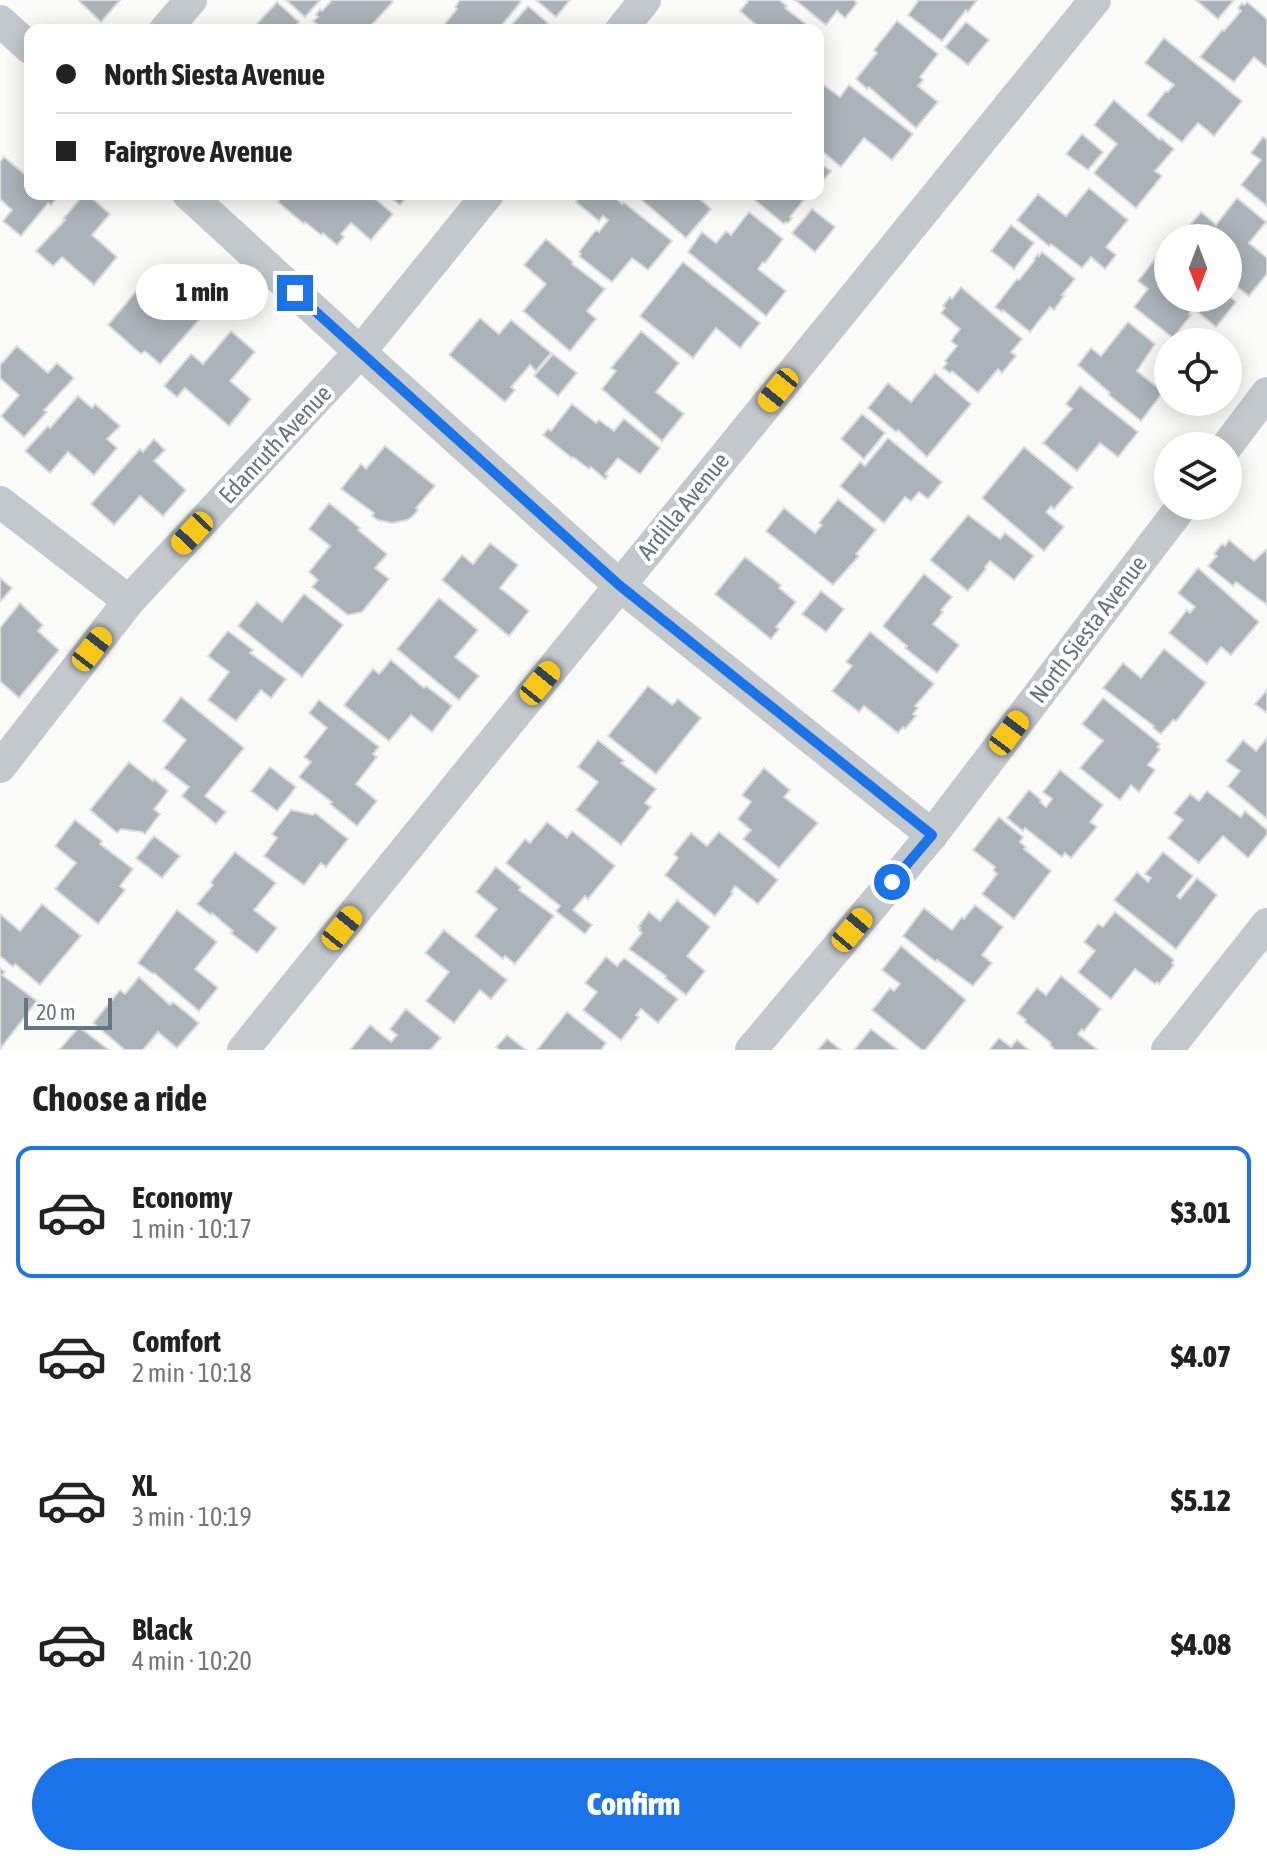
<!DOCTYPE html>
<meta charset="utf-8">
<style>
body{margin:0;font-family:"Asap Condensed",sans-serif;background:#f6f6f6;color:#222;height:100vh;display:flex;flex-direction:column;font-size:30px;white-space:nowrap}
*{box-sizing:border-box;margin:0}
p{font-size:26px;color:#767676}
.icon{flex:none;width:44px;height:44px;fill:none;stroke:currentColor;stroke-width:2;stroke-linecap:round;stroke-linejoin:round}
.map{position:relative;height:1050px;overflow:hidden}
.details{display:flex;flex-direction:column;background:#fff;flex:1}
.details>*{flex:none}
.guide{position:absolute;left:24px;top:24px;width:800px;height:176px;border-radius:16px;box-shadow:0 4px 20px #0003;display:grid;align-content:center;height:176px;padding:0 32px;background:#fff}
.needle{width:52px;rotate:180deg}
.tools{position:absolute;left:1154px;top:224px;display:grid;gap:16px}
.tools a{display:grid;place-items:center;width:88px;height:88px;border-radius:50%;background:#fff;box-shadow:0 4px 20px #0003;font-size:40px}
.scale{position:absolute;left:24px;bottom:20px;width:88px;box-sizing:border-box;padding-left:8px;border:4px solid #657683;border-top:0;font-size:22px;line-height:28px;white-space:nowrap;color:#657683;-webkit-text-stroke:6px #fff;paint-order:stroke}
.end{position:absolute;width:36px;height:36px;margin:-18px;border:10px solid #1a73e8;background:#fff;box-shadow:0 0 0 4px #fff}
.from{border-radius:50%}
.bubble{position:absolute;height:56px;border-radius:28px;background:#fff;box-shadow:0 4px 20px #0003;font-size:26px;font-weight:800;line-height:56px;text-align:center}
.car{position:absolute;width:24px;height:48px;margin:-24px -12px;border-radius:10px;box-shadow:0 0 6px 2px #0007;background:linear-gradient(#f5c518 24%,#345 0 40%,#f5c518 0 76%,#345 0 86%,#f5c518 0)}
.guide b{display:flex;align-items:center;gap:28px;height:76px;font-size:30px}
.guide b+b{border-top:2px solid #e0e0e0}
.guide i{width:20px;height:20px;background:#222}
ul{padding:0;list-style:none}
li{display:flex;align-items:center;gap:24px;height:132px;margin:0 16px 12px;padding:0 16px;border:4px solid transparent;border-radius:16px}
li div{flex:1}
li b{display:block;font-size:30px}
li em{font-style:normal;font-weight:800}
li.current{border-color:#1a73e8}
li>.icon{width:72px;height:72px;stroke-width:1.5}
h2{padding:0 32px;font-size:36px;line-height:96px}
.action{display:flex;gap:16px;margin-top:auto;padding:16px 32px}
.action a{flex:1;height:92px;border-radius:48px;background:#1a73e8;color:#fff;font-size:32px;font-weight:800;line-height:92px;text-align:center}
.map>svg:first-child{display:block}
.building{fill:#aab3b9;stroke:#dcdcda;stroke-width:2}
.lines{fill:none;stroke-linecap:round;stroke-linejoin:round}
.street{stroke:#c3c8cc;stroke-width:32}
.route{stroke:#1a73e8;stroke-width:10}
.labels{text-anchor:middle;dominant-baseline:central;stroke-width:8;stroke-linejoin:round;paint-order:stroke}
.street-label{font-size:24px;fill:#657683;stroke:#fff}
</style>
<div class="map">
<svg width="1267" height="1050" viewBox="0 0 1267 1050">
<rect width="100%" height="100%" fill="#fafaf8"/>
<!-- building -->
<g class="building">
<polygon points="80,0 120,0 101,22 79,1"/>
<polygon points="286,0 320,0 305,17"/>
<polygon points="332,0 391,0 393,2 367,30 324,30 313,21 318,17 316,15 320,9 322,11"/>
<polygon points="460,0 519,0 521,2 501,26 499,25 495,30 448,30 443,26 457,9 455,7"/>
<polygon points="536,0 570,0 556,17"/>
<polygon points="749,0 779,0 787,6 785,8 811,28 812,27 815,30 762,30 740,11"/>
<polygon points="795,0 854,0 857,3 845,18 837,11 826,25"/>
<polygon points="919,0 977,0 968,12 966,10 942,41 908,15"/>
<polygon points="1196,0 1234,0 1218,19"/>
<polygon points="277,2 299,22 292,30 257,30 254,27"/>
<polygon points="1247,2 1267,19 1267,68 1254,57 1234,82 1200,57 1222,30 1224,31 1241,11 1238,8 1242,3 1244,5"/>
<polygon points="528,6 548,23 542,30 514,30 510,27"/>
<polygon points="897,21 938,54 920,77 923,80 918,86 938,102 916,128 869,87 867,89 856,79 877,53 874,50"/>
<polygon points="966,22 989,40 968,65 945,47"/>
<polygon points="1164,38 1242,101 1214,136 1198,123 1182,142 1147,115 1166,91 1168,92 1174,85 1145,63"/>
<polygon points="821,83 840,97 849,85 913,134 892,160 864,138 841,167 818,148 818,116 821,112 818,109 818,86"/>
<polygon points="1114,100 1160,140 1161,138 1174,149 1155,171 1162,176 1136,208 1094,173 1117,144 1094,125"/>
<polygon points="1082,134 1103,152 1088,170 1066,154"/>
<polygon points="1263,137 1267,140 1267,206 1241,185 1261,160 1251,153"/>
<polygon points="4,157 30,179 30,194 61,194 51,205 48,203 21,236 3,221 12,210 0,199 0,162"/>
<polygon points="818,162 831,171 818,187"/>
<polygon points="1089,188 1128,220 1106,247 1116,255 1105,269 1091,257 1082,268 1051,244 1049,246 1017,220 1038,194 1066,216"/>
<polygon points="84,194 87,194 110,214 92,235 117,257 94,285 62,257 53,266 36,251 65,220 63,219"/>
<polygon points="271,194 372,194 372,196 393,214 371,240 351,223 341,234 344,237 337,245 323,233 321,235 305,222 304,224 278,202 279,200"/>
<polygon points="386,194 409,194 400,205"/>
<polygon points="582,194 617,194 619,196 617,199 622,204 623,202 672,241 648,270 632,258 612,282 579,256 581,254 579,252 596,230 599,232 608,220 603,216 599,221 576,202"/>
<polygon points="637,194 694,194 711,209 686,238 636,195"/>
<polygon points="754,194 812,194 809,198 807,196 790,217 792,218 788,223 786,222 784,224 751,197"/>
<polygon points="1237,198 1266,222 1249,243 1267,258 1267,274 1249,296 1228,280 1228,238 1179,238 1201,212 1216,225"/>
<polygon points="812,209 835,227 815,252 792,233"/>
<polygon points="749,212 783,239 765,263 763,262 758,269 786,291 766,316 688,252 702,232 716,243 726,231 731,235"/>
<polygon points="1011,225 1034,243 1014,269 991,251"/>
<polygon points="546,239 573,262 572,264 605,289 587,311 596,319 570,351 523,311 546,284 524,265"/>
<polygon points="1042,252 1075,279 1062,295 1064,296 1054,310 1050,307 1030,332 1003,310 1002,312 995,307 1017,279 1019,280 1035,260 1034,259 1038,254 1039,256"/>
<polygon points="1159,254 1168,261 1168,298 1228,298 1228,295 1236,302 1216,327 1193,308 1189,314 1191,315 1173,338 1134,307 1148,289 1138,281"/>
<polygon points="683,262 760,323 740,348 716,328 693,358 640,316"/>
<polygon points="181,276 213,304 160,364 145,351 141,354 108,325 143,283 161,298"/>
<polygon points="961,287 1022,339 1011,352 1016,356 1002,373 998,369 978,393 952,371 950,373 943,368 947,363 945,361 957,346 951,341 960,329 941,313 945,308 943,306 950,297 952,299"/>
<polygon points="480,318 499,334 511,320 551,353 536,371 530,365 511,387 515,390 505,402 449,355"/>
<polygon points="1128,322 1155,344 1137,371 1163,392 1141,421 1109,395 1110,393 1078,365 1091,348 1101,356"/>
<polygon points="231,331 255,352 230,381 251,399 229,426 185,388 177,397 164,386 191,354 203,364"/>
<polygon points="641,331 679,363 656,392 684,414 662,441 602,389 616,371 611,368"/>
<polygon points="17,346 48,373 57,363 74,378 44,410 47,412 24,437 1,416 19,395 0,378 0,365"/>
<polygon points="553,354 577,373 558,396 534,376"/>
<polygon points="935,373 971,404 927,457 898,430 896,432 868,408 888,383 911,402"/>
<polygon points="1080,386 1138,432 1118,457 1100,443 1077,471 1043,443 1072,409 1066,404"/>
<polygon points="78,396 92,408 95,404 120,426 107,439 117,448 94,475 68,452 50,473 25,451 48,426 50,428"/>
<polygon points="572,404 596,423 599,420 614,431 624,419 660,448 640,474 618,458 605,474 608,476 605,479 591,467 589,469 573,457 572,458 543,435 548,429 551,431"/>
<polygon points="862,414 885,433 864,459 841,439"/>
<polygon points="888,438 942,482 928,499 919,492 911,501 905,497 884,523 840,486 860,462 865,466"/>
<polygon points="154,439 165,450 154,461 186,490 163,516 140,496 114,525 91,504 140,449 143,452"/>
<polygon points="385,446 435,486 416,508 418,510 413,516 407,520 392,523 378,520 372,516 374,513 341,489 361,464 366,469"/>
<polygon points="1024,447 1073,487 1054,509 1051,506 1046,512 1064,527 1044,551 982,498"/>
<polygon points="838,499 876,530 856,554 859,556 833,585 766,531 784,508 815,533 822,525 819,523"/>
<polygon points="329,503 360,528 358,530 387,554 375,568 389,579 362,612 348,615 312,587 318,580 309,572 330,546 309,529"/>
<polygon points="968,515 1000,539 1005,533 1034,556 1014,580 990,561 985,567 986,569 968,591 930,560"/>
<polygon points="1229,540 1254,561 1267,549 1267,605 1236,582 1233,586 1208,566 1217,556 1214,554 1222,544 1225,546"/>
<polygon points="490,543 518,565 500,588 529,611 509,636 442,580 462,555 473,564"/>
<polygon points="745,557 781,585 779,588 796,602 776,627 779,629 771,639 715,594"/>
<polygon points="1198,568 1259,622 1231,655 1221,647 1207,664 1169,633 1187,610 1190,613 1195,607 1178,593"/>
<polygon points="924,574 952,597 941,610 943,612 933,624 959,645 937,673 905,648 907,646 883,626"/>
<polygon points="0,578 12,588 0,602"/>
<polygon points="821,591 844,609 826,632 802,614"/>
<polygon points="304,594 343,625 302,677 238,626 257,602 282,622"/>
<polygon points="439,598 478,630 455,657 479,676 459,700 397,649"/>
<polygon points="20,603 43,625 38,631 59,650 19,698 0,681 0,628"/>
<polygon points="228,631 253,650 250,653 286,679 271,698 261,690 236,721 208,700 229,672 208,656"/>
<polygon points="870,632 934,684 915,706 918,708 913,714 916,716 905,729 903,727 898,733 864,706 859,712 832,691 852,666 846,662"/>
<polygon points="1164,649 1206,683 1176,721 1173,720 1161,734 1153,728 1154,726 1103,688 1123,663 1141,678"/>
<polygon points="391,660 424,688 426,686 452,706 432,732 411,715 389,741 344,705 373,669 379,674"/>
<polygon points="648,686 672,705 678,699 701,718 656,774 608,736"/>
<polygon points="1267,690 1267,713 1255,704"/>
<polygon points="181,697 244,748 205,796 226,812 216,824 182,796 189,787 164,768 186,740 163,721"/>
<polygon points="1103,698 1160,744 1157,747 1160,749 1148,765 1155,770 1139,792 1131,785 1120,800 1080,768 1103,741 1082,724"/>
<polygon points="319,700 379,747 373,754 377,757 356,784 377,801 357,826 330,804 332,802 299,777 311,762 304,757 327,728 309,713"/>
<polygon points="1267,738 1267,819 1228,786 1240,771 1226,761 1243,740 1256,751"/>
<polygon points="598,740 624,761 621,763 656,789 645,803 651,807 621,845 576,810 598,782 578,767"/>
<polygon points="129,762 153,781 154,779 168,791 154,809 160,814 145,834 142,832 121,829 117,833 90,810"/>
<polygon points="270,767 296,787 277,811 251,791"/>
<polygon points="764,768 790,790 784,797 818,823 779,868 743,839 751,830 738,819 751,802 742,795"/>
<polygon points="1060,770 1103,805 1090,822 1097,827 1071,858 1065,853 1062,857 1025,828 1023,831 1007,818 1029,790 1041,800 1040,802 1046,807 1052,799 1043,792"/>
<polygon points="1207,791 1235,813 1241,817 1245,811 1267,830 1267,835 1248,858 1223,836 1199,863 1168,838 1183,820 1174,813 1190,794 1199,801"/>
<polygon points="291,810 313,815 315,813 348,839 326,867 321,863 304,885 264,856 277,838 272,834"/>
<polygon points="999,817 1023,837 1020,842 1026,847 1024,849 1051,871 1014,919 982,894 997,874 993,870 995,867 973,850"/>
<polygon points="75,820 102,841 100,844 133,869 120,886 125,890 98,924 55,889 76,863 55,846"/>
<polygon points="547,822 567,838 572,831 615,866 588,899 585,896 573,910 592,925 585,934 556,911 560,906 506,863 525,839 530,843"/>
<polygon points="719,832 778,880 758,904 735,886 731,892 733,893 715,916 665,875 678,858 674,854 691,833 707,846"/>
<polygon points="154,836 180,856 162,878 136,858"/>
<polygon points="235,852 276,883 254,910 277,928 257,953 231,933 233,931 212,913 211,915 197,904 213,885 211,882"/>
<polygon points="1163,852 1193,876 1177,896 1180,899 1197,878 1217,895 1176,949 1114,900 1137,872 1148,882 1151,878 1145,874"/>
<polygon points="496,867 521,887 519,890 554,916 515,964 505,956 503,959 475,936 497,909 476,892"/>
<polygon points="677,900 710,927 687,956 705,971 686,995 665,978 666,976 629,949 642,933 639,930 640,928 638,927 649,912 660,921"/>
<polygon points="42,904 81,936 40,985 15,964 13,967 0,956 0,914 20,931"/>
<polygon points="975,905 1003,927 982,955 992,963 973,986 937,960 936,962 903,936 924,908 952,930 962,917 964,919"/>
<polygon points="177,910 217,942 195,969 218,988 199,1011 154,973 153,974 138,963"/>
<polygon points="1115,912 1174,960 1172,963 1174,965 1159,984 1157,982 1155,984 1135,969 1111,999 1078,972 1095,951 1084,942 1098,924 1103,927"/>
<polygon points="444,930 507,980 491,999 480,990 454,1023 426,1001 449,972 425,953"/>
<polygon points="901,946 966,1000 925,1050 922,1050 872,1010 890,988 894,991 900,984 882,970"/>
<polygon points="606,957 617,966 624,958 678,999 658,1023 641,1009 636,1015 639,1017 621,1040 583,1010 597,992 585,983"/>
<polygon points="0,968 5,972 2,975 37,1001 0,1049"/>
<polygon points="1061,976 1101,1009 1084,1031 1082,1029 1078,1034 1098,1050 1055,1050 1050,1045 1051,1043 1025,1022 1026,1020 1017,1013 1037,988 1046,995"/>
<polygon points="139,977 170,1005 173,1002 199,1023 177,1048 158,1032 143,1050 125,1050 93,1023 120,990 125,994"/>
<polygon points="406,1009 441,1038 430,1050 350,1050 370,1025 391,1042 397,1035 390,1029"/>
<polygon points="567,1012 606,1043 601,1050 537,1050"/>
<polygon points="79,1027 109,1050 59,1050"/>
<polygon points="871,1029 898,1050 854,1050"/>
<polygon points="507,1035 526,1050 500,1050 496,1047"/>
<polygon points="999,1038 1011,1047 1017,1040 1029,1050 989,1050"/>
<polygon points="827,1039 841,1050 818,1050"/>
</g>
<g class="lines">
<!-- street -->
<g class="street">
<polyline points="0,21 30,48"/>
<polyline points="165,30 191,0"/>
<polyline points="621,30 645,0"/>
<polyline points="188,194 360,352 619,585 932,835"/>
<polyline points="1227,446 1267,393"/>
<polyline points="0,502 129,601"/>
<polyline points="0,767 129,601 360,352 488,194"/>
<polyline points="243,1050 1095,0"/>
<polyline points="751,1050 932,835 1182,506"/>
<polyline points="1167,1050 1267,924"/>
</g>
</g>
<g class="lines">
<!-- route -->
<polyline class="route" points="295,293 619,585 932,835 892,882"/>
</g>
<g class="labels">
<!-- street labels -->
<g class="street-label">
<text transform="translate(275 444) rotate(-47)">Edanruth Avenue</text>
<text transform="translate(683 506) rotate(-51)">Ardilla Avenue</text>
<text transform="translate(1088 629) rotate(-53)">North Siesta Avenue</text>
</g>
</g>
</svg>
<div class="tools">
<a><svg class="needle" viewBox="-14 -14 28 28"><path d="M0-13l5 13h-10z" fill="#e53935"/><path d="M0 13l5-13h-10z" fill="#767676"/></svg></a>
<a><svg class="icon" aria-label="locate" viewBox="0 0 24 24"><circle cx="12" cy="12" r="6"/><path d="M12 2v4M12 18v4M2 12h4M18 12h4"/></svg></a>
<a><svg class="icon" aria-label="layers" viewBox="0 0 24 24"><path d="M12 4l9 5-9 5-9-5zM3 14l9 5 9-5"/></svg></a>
</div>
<div class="scale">20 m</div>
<i class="end from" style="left:892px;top:882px"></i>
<i class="end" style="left:295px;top:293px"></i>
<div class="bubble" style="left:136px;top:264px;width:132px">1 min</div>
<i class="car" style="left:778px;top:390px;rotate:219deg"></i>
<i class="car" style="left:192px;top:533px;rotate:223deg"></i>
<i class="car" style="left:92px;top:649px;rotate:38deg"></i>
<i class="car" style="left:540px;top:683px;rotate:39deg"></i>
<i class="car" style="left:1009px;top:733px;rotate:37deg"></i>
<i class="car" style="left:342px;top:928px;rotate:39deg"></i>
<i class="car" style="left:852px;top:930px;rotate:40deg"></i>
<div class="guide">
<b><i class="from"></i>North Siesta Avenue</b>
<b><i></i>Fairgrove Avenue</b>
</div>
</div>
<section class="details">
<h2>Choose a ride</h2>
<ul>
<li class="current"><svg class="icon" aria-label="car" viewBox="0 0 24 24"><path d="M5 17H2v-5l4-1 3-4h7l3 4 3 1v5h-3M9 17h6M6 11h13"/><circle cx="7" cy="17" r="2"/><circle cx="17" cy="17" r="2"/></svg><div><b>Economy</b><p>1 min · 10:17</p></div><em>$3.01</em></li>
<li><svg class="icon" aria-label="car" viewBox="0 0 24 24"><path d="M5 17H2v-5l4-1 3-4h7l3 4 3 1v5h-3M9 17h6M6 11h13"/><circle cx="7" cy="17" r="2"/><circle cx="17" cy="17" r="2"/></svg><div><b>Comfort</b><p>2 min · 10:18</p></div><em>$4.07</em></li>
<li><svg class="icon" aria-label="car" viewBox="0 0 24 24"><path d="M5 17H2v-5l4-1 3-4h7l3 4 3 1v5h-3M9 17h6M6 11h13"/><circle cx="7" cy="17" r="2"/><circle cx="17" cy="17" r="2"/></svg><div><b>XL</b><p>3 min · 10:19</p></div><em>$5.12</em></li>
<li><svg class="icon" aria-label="car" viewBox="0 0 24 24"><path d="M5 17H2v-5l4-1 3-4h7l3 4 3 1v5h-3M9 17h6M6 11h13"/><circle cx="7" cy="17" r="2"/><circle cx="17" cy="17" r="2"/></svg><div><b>Black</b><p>4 min · 10:20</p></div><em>$4.08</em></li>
</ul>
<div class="action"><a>Confirm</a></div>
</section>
